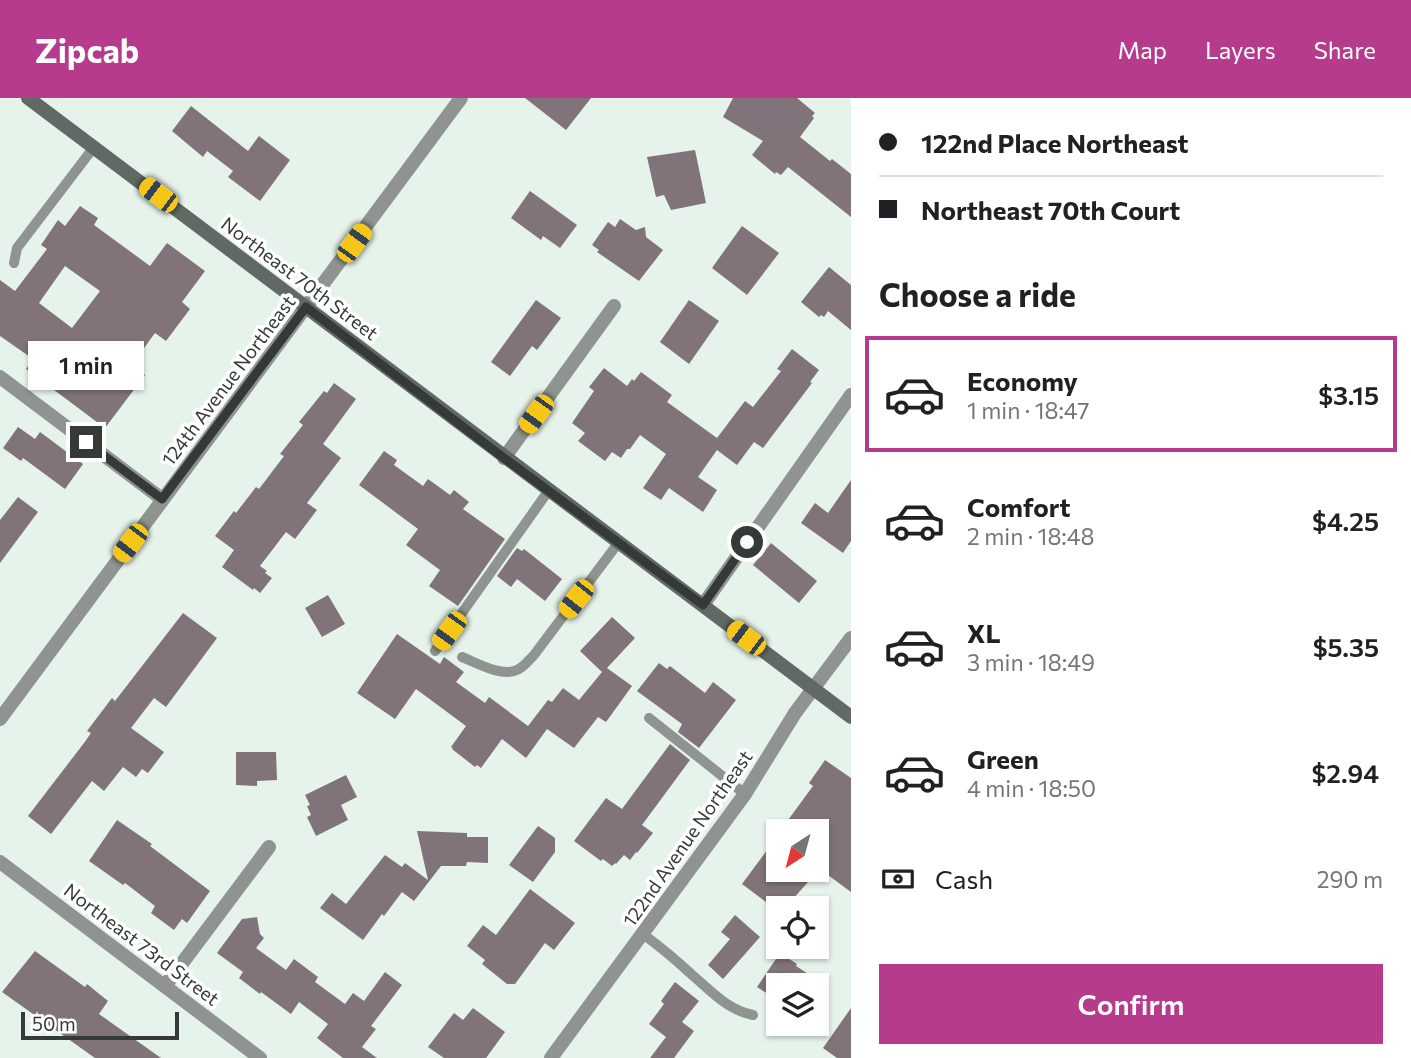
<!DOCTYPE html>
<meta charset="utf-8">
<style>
body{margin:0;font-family:Commissioner,sans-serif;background:#f2f2f2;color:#202124;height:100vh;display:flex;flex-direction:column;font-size:26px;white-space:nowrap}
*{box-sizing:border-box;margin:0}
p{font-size:23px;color:#757577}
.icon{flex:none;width:38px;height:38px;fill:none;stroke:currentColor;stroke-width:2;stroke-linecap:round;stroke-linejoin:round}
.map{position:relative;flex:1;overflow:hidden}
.drawer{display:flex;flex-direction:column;background:#fff;width:560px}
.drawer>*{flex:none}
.guide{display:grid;align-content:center;height:154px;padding:0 28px;background:#fff}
.needle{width:46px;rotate:216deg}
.fabs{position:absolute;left:766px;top:721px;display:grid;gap:14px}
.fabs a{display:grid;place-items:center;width:63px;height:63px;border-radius:0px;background:#fff;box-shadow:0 2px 5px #0004;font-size:35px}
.scale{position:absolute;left:21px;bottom:18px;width:158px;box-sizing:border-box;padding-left:7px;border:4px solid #353a36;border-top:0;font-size:19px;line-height:24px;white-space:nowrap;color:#353a36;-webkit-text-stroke:5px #fff;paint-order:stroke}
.end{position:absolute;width:32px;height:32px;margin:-16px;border:9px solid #353a36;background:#fff;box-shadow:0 0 0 4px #fff}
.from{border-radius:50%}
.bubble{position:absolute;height:49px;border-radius:0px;background:#fff;box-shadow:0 2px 5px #0004;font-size:23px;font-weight:600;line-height:49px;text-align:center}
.car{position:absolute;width:21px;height:42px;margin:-21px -10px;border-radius:9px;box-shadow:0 0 5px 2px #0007;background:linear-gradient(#f5c518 24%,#345 0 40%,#f5c518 0 76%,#345 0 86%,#f5c518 0)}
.guide b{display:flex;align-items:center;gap:24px;height:66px;font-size:26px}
.guide b+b{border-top:2px solid #e0e0e0}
.guide i{width:18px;height:18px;background:#202124}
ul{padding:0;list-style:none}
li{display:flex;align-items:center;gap:21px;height:116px;margin:0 14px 10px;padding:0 14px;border:4px solid transparent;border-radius:0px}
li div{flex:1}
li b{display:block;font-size:26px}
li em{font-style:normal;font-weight:600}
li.active{border-color:#b73b8d}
li>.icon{width:63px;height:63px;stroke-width:1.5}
h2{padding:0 28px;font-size:32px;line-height:84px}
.pay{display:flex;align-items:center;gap:18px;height:77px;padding:0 28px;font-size:26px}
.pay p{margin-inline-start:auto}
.action{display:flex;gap:14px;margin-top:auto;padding:14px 28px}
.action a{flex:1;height:80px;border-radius:0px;background:#b73b8d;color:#fff;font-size:28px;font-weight:600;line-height:80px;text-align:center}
header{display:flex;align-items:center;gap:42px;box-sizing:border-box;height:98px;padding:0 35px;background:#b73b8d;color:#fff}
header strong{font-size:33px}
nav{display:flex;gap:38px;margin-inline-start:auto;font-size:24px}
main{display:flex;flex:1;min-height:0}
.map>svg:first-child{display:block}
.building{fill:#80737a;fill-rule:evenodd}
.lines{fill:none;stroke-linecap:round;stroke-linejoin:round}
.service{stroke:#8f9490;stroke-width:10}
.minor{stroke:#8f9490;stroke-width:14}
.tertiary{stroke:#8f9490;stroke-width:14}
.secondary{stroke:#616964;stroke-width:14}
.route{stroke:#353a36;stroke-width:9}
.labels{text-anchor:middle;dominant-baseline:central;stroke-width:7;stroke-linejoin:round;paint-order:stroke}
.street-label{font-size:19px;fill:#353a36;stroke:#fff}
</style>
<header>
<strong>Zipcab</strong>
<nav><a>Map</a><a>Layers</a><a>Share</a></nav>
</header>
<main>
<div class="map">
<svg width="851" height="960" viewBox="0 0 851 960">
<rect width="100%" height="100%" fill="#e6f3ea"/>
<!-- building -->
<g class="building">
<polygon points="525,0 591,0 566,32"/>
<polygon points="733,0 797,0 815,15 812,18 814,20 800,39 830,63 832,61 851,76 851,119 788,69 781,77 776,74 775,76 752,57 763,43 723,19"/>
<polygon points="191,8 248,53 259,38 290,62 260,103 228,79 233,73 207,53 203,59 172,33"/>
<polygon points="695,52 706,105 671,112 664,97 656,99 647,59"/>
<polygon points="530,93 577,127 560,150 543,138 541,142 511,120"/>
<path d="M80,108L98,120L94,127L150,168L167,145L205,173L182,204L190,211L166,243L155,235L136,261L141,265L137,270L145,277L105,330L26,271L33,261L0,238V182L15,193L47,151L41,147L58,122L65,128ZM65,168L100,193L72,230L39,205Z"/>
<polygon points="620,121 636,132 645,129 646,139 663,152 639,183 597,154 599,152 592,147 608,124 615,129"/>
<polygon points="742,128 779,155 747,197 712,170"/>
<polygon points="829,169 851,187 851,232 828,213 824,219 821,217 819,219 801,204"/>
<polygon points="536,202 561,220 537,252 532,248 510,278 491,264"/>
<polygon points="689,202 719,223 689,266 660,244"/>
<polygon points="792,251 819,272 810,284 812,285 763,350 754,344 737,367 717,352 698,379 717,392 703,414 669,390 661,402 643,390 666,356 640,337 630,351 627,351 621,360 612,354 605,363 578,343 585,335 572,325 594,293 589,289 604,270 627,288 632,281 634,283 641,274 672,297 667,304 717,340 745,303 753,309 781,273 777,271"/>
<polygon points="334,285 356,301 323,346 341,360 307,405 317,412 295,441 286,434 260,468 267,473 265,475 272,480 260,495 254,490 253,492 222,469 234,452 215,438 234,413 236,415 256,389 259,391 284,358 280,356 303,327 299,324 324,293 327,295"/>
<polygon points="18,329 35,341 40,334 83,366 65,391 23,360 21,363 3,350"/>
<polygon points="384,353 397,362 394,367 423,388 428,381 450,397 454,392 469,404 463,411 505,441 458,508 429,488 440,472 406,447 418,431 359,387"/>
<polygon points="851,382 851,443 843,455 801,425 815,405 828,415"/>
<polygon points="18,399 38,414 0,465 0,422"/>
<polygon points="771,445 817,483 799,505 753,467"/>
<polygon points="517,450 522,453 524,451 562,481 545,503 517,481 511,489 497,478"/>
<polygon points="328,497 345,526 322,539 305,510"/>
<polygon points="183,515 217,540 166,609 154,600 131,630 164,654 148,675 142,671 136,679 123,669 104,693 92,683 51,736 28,718 84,645 91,635 87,633 112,600 115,603"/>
<polygon points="612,519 635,540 607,570 632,588 606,624 598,619 574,650 547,631 526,660 502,641 481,670 477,667 475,669 452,651 453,650 451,649 466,628 416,591 395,621 357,595 397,536 440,566 444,559 464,574 456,584 485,605 489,599 528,628 548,602 552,604 563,590 579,602 602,574 580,553"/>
<polygon points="659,565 667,571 670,568 705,595 713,584 736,602 699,650 678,634 682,626 637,593"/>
<polygon points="670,646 690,662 642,727 653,735 637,755 636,754 630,762 624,757 616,766 615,765 612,768 603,761 601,763 574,743 606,700 622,711"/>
<polygon points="236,654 276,654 277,682 257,683 257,688 236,687"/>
<polygon points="825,662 851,680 851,794 817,769 817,733 780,733 813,688 809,685"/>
<polygon points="346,677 357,699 341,707 348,722 316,738 307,719 311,717 307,708 310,707 305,697"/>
<polygon points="117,722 152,746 150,748 210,793 187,825 182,821 174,832 151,815 155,808 125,785 123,787 89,763"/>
<polygon points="538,728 555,740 555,754 533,784 509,767"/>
<polygon points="417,733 467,735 467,739 488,739 488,765 467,764 466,768 441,768 414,803 402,794 384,818 382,816 363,842 320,810 332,795 346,806 385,757 402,769 405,765 428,782"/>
<polygon points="779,736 779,772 791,772 808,784 785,810 774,810 742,786"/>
<polygon points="530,791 575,825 554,852 545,845 515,886 507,886 482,866 485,862 467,848 483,827 496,837"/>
<polygon points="735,817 760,839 723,881 708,867 730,841 721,834"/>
<polygon points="257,819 260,836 264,840 256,850 286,872 294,861 318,879 315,884 345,906 353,895 364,903 385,874 402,887 371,928 376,931 362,949 377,960 343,960 317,940 328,926 299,904 291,916 261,894 260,896 239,880 243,874 217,855 242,821"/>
<polygon points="35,853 85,889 87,886 108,903 99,916 161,960 95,960 2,894"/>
<polygon points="780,855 797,866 796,868 825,887 779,887 779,903 757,889"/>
<polygon points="675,884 699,903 682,924 694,933 674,960 650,960 666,939 649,926 664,906 661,903"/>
<polygon points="473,910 505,934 486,960 444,960 428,949 454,915 463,922"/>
<polygon points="851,910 851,960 837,960 823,950"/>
</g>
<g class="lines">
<!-- service -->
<g class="service">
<polyline points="14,165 17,150 94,49"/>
<polyline points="435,553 549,392"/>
<path d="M462,559C477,565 501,579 517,572C524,569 529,562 534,557L619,444"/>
<polyline points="649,620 745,696"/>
<path d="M643,836C659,848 675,861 690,875C710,892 727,912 753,917"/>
</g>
<!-- minor -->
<g class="minor">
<polyline points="0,279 162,401"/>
<polyline points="504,360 614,208"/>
<polyline points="703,507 851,297"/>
<polyline points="0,621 461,0"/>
<polyline points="0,764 260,960"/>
<polyline points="165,888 269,749"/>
</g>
<!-- tertiary -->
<polyline class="tertiary" points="551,960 745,696 795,615 851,540"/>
<!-- secondary -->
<polyline class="secondary" points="28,0 851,619"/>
</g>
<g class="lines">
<!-- route -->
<polyline class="route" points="86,344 162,401 306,209 504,360 703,507 747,444"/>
</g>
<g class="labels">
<!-- street labels -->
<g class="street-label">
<text transform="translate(300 180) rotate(37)">Northeast 70th Street</text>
<text transform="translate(228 282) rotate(-53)">124th Avenue Northeast</text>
<text transform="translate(687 740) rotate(-55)">122nd Avenue Northeast</text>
<text transform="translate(142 846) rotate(37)">Northeast 73rd Street</text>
</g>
</g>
</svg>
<div class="fabs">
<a><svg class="needle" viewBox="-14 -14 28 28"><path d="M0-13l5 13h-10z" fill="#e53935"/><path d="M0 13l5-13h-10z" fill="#757577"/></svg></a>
<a><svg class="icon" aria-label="locate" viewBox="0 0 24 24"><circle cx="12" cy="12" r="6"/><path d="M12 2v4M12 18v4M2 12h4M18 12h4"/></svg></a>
<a><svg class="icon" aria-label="layers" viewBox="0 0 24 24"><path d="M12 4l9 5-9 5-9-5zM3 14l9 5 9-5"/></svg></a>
</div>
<div class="scale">50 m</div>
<i class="end from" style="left:747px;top:444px"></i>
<i class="end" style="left:86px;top:344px"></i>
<div class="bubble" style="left:28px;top:243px;width:116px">1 min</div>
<i class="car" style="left:158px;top:97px;rotate:307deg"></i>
<i class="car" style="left:354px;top:145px;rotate:36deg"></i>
<i class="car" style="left:536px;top:316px;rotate:216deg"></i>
<i class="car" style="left:130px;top:445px;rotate:217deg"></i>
<i class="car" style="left:576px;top:501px;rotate:218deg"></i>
<i class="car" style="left:449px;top:533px;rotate:216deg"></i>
<i class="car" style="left:746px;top:540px;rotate:307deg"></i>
</div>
<section class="drawer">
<div class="guide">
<b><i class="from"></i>122nd Place Northeast</b>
<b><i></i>Northeast 70th Court</b>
</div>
<h2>Choose a ride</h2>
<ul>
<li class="active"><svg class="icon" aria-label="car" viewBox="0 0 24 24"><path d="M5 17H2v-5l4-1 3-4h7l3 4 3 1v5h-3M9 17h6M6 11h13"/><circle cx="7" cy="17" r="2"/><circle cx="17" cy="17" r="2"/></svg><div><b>Economy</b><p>1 min · 18:47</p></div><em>$3.15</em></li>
<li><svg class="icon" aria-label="car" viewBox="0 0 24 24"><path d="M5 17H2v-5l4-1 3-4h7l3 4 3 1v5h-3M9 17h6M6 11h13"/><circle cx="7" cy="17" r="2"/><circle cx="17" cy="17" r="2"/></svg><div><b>Comfort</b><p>2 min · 18:48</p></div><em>$4.25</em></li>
<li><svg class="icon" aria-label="car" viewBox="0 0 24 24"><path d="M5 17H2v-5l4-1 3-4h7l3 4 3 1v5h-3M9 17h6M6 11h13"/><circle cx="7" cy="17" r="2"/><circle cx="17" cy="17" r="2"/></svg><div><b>XL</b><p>3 min · 18:49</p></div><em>$5.35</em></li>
<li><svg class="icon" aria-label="car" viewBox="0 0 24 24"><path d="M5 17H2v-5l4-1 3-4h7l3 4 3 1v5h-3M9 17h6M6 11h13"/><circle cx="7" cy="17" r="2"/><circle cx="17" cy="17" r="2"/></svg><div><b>Green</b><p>4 min · 18:50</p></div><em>$2.94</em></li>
</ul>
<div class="pay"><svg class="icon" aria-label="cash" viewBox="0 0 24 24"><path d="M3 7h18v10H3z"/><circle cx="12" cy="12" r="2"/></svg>Cash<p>290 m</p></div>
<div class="action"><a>Confirm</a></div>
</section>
</main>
